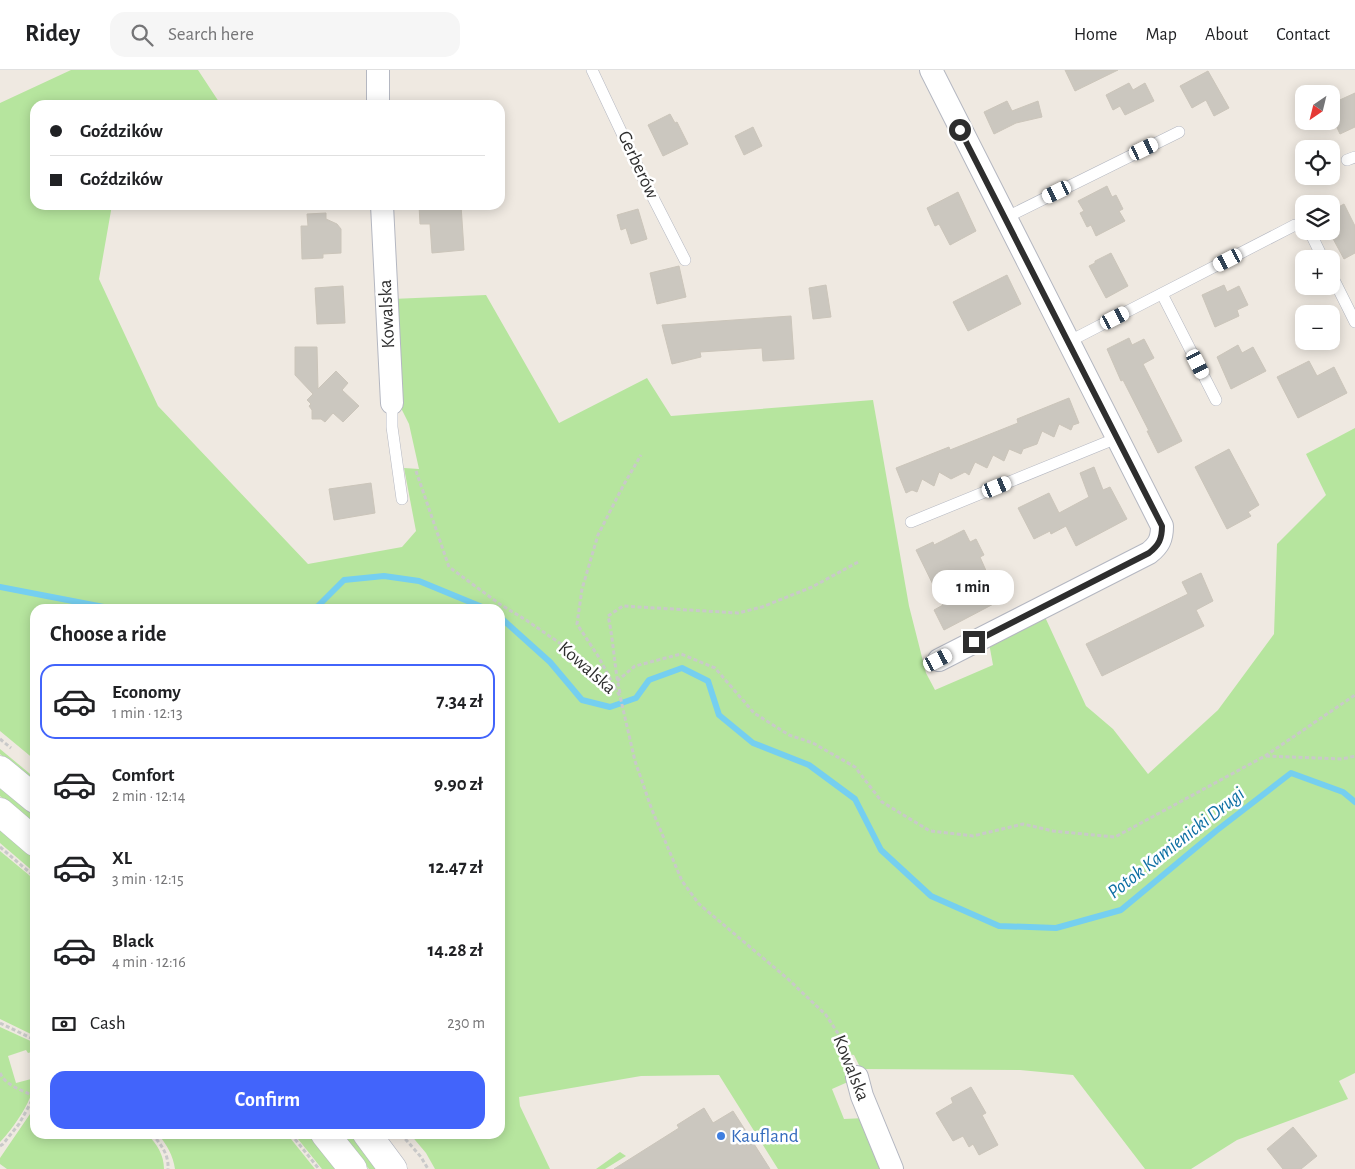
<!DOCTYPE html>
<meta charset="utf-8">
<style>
body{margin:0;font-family:"Alegreya Sans",sans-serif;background:#f6f6f6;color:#202124;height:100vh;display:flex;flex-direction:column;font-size:19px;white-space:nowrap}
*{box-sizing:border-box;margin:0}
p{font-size:16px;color:#757577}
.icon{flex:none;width:28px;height:28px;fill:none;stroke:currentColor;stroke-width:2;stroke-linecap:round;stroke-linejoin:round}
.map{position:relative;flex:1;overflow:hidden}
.details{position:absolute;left:30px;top:534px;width:475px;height:535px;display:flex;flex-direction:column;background:#fff;border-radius:15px;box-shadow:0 2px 12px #0003}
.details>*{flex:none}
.banner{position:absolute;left:30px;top:30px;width:475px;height:110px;border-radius:15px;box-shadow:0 2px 12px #0003;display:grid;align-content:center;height:110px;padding:0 20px;background:#fff}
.needle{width:32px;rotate:215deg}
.tools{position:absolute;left:1295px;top:15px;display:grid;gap:10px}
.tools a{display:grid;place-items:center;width:45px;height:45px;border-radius:10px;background:#fff;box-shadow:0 2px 12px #0003;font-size:25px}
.end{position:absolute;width:22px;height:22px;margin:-11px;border:6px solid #2e2e2e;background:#fff;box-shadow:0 0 0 2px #fff}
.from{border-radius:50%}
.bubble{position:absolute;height:35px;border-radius:15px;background:#fff;box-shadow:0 2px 12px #0003;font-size:16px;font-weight:700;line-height:35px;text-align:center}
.car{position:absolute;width:15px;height:30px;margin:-15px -8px;border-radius:6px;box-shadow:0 0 4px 1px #0007;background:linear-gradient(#fff 24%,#345 0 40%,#fff 0 76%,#345 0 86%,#fff 0)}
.banner b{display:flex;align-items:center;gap:18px;height:48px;font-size:19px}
.banner b+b{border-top:1px solid #e0e0e0}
.banner i{width:12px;height:12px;background:#202124}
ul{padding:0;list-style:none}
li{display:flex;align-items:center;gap:15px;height:75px;margin:0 10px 8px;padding:0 10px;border:2px solid transparent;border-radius:15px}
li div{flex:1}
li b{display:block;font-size:19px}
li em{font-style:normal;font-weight:700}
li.selected{border-color:#4264fb}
li>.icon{width:45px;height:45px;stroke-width:1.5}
h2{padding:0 20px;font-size:22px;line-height:60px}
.pay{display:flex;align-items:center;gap:12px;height:55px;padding:0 20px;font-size:19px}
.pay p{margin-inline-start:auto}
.action{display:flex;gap:10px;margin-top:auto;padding:10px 20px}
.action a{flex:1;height:58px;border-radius:15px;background:#4264fb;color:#fff;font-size:20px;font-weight:700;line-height:58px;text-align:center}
header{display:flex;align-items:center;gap:30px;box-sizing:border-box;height:70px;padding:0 25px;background:#fff;border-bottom:1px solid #e0e0e0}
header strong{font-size:24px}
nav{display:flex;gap:28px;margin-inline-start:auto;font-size:18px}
.search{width:350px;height:45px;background:#f6f6f6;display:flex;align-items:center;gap:12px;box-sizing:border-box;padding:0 18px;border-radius:15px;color:#757577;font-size:19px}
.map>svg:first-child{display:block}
.green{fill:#b6e59e}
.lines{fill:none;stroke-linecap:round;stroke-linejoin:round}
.stream{stroke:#75cff0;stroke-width:6}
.building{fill:#cbc7bf;stroke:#cbc5ba}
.service-casing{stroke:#b4b7c1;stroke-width:12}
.minor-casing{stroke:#b4b7c1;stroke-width:24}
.secondary-casing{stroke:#b4b7c1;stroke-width:29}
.path{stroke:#c9c9c9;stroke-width:3;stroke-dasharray:4 2.5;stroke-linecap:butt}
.service{stroke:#fff;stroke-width:11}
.minor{stroke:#fff;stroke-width:22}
.secondary{stroke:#fff;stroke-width:28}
.route{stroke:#2e2e2e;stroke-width:6}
.shop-dot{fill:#3f7fe0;stroke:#fff;stroke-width:2}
.labels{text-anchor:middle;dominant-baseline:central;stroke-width:5;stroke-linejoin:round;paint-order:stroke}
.street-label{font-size:19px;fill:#2e2e2e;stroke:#fff}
.shop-label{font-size:19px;fill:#366cbe;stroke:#fff;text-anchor:start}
.water-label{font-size:20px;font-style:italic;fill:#0d6fa3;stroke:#fff}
</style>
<header>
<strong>Ridey</strong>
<div class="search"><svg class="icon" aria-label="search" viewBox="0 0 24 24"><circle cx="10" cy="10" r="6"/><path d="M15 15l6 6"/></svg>Search here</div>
<nav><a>Home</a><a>Map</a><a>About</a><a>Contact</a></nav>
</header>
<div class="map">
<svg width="1355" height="1099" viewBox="0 0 1355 1099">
<rect width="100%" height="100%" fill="#efe9e1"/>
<!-- green -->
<g class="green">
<polygon points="71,0 198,0 221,35 35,35 35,135 112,135 99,209 158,336 308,494 402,477 416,461 404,398 419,399 409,354 400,336 392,229 486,225 559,353 647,308 671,346 873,330 909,536 926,603 935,620 993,595 989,573 1045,547 1086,636 1113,659 1148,704 1218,640 1274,564 1277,474 1326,425 1306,384 1355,358 1355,1003 1339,1011 1348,1029 1237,1070 1191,1099 1145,1099 1073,1005 1020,1000 861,999 854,985 845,984 850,1011 832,1019 844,1049 865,1048 887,1099 778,1099 719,1005 641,1006 519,1027 520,1036 550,1099 435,1099 426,1083 410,1064 500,1064 500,539 35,539 35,690 0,661 0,33"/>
<polygon points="0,679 35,708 35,713 0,684"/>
<polygon points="0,716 35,745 35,755 0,726"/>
<polygon points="0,758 35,787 35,803 0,773"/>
<polygon points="0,781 35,810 35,966 0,949"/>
<path d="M0,957L35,973V981L28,983L26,980L8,986L16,1013L35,1008C35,1027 14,1058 0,1072Z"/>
<path d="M30,1044L35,1046V1064H147C157,1074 164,1085 164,1099H7L0,1094V1088Z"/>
<path d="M158,1064H287L315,1099H175C173,1085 167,1075 158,1064Z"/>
<polygon points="294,1064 309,1064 338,1099 322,1099"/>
<polygon points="341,1064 352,1064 378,1099 369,1099"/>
<polygon points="620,1082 626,1086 605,1099 596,1099"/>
</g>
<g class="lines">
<!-- stream -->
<g class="stream">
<polyline points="0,517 114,539"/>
<polyline points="315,539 344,510 384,506 419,511 487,539"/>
<polyline points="500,547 550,592 582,630 610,637 636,628 649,610 682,598 708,611 719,645 753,673 809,695 855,729 881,780 931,826 999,856 1056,858 1121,840 1216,761 1291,703 1343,722 1355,732"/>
</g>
</g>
<!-- building -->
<g class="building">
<polygon points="1065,0 1118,0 1075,21"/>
<polygon points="1208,1 1229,38 1214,46 1206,30 1192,38 1180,16"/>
<polygon points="1129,13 1133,20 1145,13 1154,31 1125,45 1120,36 1113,40 1106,25"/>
<polygon points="1355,23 1355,57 1340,64 1331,45 1331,34"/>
<polygon points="1007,31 1012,41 1038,31 1042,47 1016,53 994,64 984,42"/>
<polygon points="670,44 675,53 677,52 688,74 663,86 648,55"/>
<polygon points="753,57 762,76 744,85 735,66"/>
<polygon points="1107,116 1112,127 1116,125 1123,139 1119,141 1125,151 1096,166 1091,155 1087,157 1080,143 1084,141 1078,131"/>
<polygon points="958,122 976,161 950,175 939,154 935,156 927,138"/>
<polygon points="1344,134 1355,156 1355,183 1344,189 1331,165 1331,141"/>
<polygon points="419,135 461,135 464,180 432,183 430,154 420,154"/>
<polygon points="638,139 647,169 631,174 626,158 621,160 617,145"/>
<polygon points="326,143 326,149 337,154 341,159 341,183 323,184 323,188 302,189 301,156 308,156 307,144"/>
<polygon points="1111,183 1128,216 1106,228 1089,196 1095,193 1095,191"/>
<polygon points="679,196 686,227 657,234 650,203"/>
<polygon points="1007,205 1021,234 968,261 953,232"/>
<polygon points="826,215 831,247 813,249 809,218"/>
<polygon points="1224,215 1227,222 1239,216 1248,235 1237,240 1239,246 1215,257 1202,225"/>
<polygon points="343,216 345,253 317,254 315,218"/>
<polygon points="791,246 794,289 763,291 762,278 700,282 701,287 672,294 662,255"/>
<polygon points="1129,268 1132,275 1144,269 1154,288 1143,294 1182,371 1158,383 1147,361 1149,361 1123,310 1121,311 1107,279"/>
<polygon points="1238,275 1242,283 1253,277 1266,301 1231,319 1217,287"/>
<polygon points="295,277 317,277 318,319 336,301 348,313 342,320 359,336 343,352 333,343 325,352 321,349 312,349 312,340 309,336 311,334 307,330 313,324 295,305"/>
<polygon points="1309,291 1317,306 1334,297 1347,323 1298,348 1277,307"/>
<polygon points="1069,328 1079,353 1073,355 1071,360 1059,354 1054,367 1042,361 1037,374 1023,379 1021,384 1009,379 1004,391 993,385 987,398 975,392 969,405 965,402 951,409 939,402 934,416 922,409 917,422 912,420 906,423 896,398 949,377 950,380 1018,353 1017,349"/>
<polygon points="1229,379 1259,435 1248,442 1251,446 1227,459 1195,397"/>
<polygon points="1094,397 1103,420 1110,417 1127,449 1076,476 1066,456 1051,464 1050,461 1034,469 1018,438 1049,423 1059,443 1089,427 1080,403"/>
<polygon points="371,413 375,443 334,450 329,419"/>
<polygon points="964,460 970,472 976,469 984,485 980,487 991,512 1001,515 996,523 1001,530 944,560 934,540 943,535 916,480 933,472 934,475"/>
<polygon points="1201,503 1213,531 1196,540 1204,556 1102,606 1086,574 1188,524 1182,512"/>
<polygon points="971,1017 986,1043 982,1045 998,1075 979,1085 973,1074 969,1077 963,1066 953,1071 936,1043 953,1033 951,1028"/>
<polygon points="704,1038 713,1053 733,1041 770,1099 614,1099 679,1058 677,1055"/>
<polygon points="1293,1057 1317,1086 1301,1099 1283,1099 1267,1079"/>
</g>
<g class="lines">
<!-- service casing -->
<g class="service-casing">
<g id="service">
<polyline points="592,0 644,110 685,190"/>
<polyline points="1347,90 1355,87"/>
<polyline points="1005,148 1179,62"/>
<polyline points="1306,161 1311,164 1323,189"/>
<polyline points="1331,204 1355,252"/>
<polyline points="1162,224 1216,330"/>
<polyline points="1068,272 1295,155 1304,160"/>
<polyline points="392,333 392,357 402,429"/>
<polyline points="911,452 1117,368"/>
</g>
</g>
<!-- minor casing -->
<g class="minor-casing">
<g id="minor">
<polyline points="378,0 378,35"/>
<path d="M931,0L1162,456C1162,469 1159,475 1149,483L939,590"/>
<polyline points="382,135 392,333"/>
<polyline points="857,1007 862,1026 892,1099"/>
</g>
</g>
<!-- secondary casing -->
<g class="secondary-casing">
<g id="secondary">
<polyline points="0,700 35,729"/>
<polyline points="0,742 35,772"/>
<polyline points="325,1064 353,1099"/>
<polyline points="367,1064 393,1099"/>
</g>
</g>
<!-- path -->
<g class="path">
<polyline points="416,401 449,497 501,535 526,550 583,589 615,618 620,626 635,691 652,740 682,811 699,834 788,909 826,945 839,965 849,988"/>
<polyline points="617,611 635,596 681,584 715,598 754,643 789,665 813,673 855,697 882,732 930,761 973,766 1023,754 1053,761 1115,767 1265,686 1355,625"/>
<polyline points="614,616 598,586 577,554 582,519 598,465 623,416 641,385"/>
<path d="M620,623C614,597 614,572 608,546L623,536L738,543L762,537L812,517L860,491"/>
<polyline points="0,669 11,678"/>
<polyline points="1266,686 1342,689 1355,686"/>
<polyline points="0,777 35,807"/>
<polyline points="0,953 35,970"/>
<path d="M0,1003C6,1016 22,1020 34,1026"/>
<path d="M152,1064C161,1074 169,1085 168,1099"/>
<polyline points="291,1064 319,1099"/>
<polyline points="401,1064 421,1087 428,1099"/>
<polyline points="0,1076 3,1074 19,1054 35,1025"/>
</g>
<!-- service -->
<use href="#service" class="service"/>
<!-- minor -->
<use href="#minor" class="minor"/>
<!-- secondary -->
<use href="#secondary" class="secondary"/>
</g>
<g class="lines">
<!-- route -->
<path class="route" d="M960,60L1162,456C1162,469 1159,475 1149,483L974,572"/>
</g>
<!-- markers -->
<circle class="shop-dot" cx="721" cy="1066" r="5"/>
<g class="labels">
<!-- street labels -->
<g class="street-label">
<text transform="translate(638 95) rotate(65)">Gerberów</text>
<text transform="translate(387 244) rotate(-93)">Kowalska</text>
<text transform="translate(587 598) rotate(41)">Kowalska</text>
<text transform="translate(851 998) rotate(68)">Kowalska</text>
</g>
<!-- shop labels -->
<g class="shop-label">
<text x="731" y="1066">Kaufland</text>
</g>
<!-- water labels -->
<g class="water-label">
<text transform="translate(1176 773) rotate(-38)">Potok Kamienicki Drugi</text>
</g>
</g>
</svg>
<div class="tools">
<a><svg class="needle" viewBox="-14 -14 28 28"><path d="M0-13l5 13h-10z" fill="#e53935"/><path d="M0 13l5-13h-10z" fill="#757577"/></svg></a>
<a><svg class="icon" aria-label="locate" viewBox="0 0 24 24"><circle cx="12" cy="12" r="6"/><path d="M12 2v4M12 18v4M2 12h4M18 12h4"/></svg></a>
<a><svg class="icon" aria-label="layers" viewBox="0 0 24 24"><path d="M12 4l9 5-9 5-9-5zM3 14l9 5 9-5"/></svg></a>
<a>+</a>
<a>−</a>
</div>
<i class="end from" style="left:960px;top:60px"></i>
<i class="end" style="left:974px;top:572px"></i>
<div class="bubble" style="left:932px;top:500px;width:82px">1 min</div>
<i class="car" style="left:1144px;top:79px;rotate:64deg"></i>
<i class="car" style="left:1057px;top:122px;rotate:244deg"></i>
<i class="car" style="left:1228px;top:190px;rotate:243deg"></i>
<i class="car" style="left:1115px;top:248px;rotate:63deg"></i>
<i class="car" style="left:1198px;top:294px;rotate:153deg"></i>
<i class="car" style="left:997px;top:417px;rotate:68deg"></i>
<i class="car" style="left:938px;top:590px;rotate:63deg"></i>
<div class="banner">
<b><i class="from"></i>Goździków</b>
<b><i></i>Goździków</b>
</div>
<section class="details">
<h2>Choose a ride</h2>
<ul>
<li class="selected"><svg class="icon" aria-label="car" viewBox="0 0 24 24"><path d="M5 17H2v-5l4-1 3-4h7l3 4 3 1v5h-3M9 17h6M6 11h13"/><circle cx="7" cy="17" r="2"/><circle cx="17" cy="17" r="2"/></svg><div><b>Economy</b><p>1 min · 12:13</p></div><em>7.34 zł</em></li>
<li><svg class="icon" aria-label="car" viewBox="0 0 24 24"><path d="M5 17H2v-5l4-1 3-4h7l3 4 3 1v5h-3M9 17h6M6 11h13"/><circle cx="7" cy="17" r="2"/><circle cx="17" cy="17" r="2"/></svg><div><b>Comfort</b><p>2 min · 12:14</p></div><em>9.90 zł</em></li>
<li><svg class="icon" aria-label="car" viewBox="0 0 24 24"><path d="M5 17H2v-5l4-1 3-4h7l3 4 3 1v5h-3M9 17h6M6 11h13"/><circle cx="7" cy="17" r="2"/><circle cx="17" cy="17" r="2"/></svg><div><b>XL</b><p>3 min · 12:15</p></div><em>12.47 zł</em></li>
<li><svg class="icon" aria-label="car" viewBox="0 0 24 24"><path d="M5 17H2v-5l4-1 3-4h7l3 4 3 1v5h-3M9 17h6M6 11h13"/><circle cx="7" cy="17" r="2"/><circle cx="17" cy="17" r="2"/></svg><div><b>Black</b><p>4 min · 12:16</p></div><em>14.28 zł</em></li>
</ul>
<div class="pay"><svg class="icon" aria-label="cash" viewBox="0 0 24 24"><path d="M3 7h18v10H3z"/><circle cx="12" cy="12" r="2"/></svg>Cash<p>230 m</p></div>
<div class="action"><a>Confirm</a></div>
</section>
</div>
